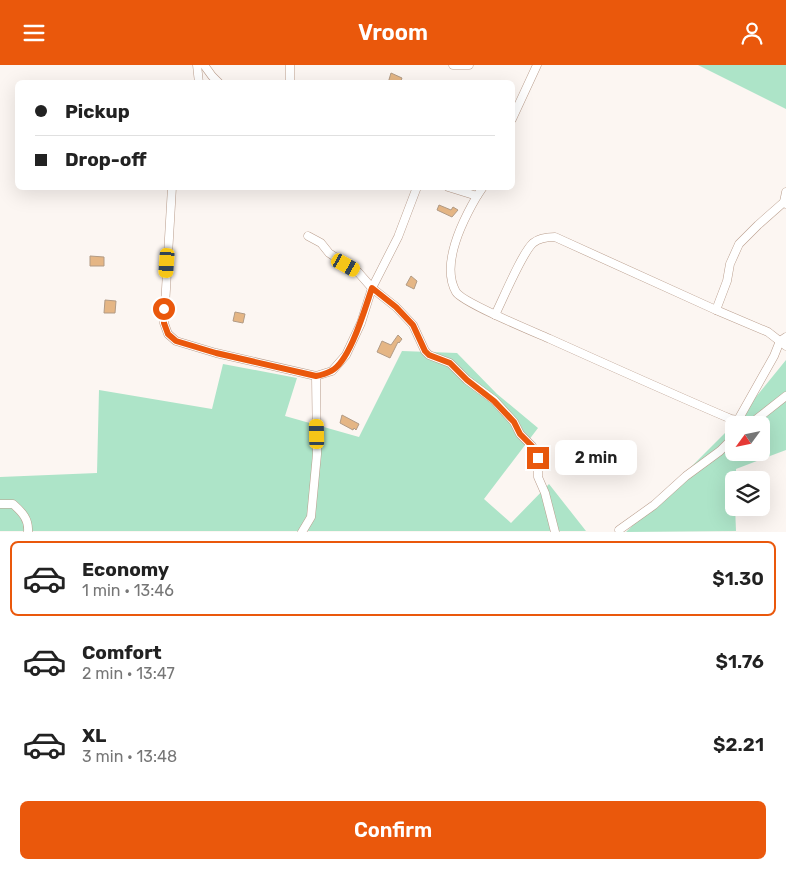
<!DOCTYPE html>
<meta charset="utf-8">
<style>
body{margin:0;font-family:Rubik,sans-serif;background:#f6f6f6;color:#222;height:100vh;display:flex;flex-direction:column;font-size:19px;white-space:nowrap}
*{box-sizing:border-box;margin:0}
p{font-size:16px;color:#767676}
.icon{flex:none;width:28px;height:28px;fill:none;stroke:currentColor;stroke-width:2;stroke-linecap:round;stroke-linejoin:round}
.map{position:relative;height:467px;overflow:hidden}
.drawer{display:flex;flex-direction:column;background:#fff;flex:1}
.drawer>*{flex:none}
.hud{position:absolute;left:15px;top:15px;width:500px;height:110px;border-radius:8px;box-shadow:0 5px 20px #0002;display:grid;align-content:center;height:110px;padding:0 20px;background:#fff}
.needle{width:32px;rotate:237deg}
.tools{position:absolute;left:725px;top:351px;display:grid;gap:10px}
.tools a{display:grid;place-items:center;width:45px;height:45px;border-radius:8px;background:#fff;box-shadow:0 5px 20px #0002;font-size:25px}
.end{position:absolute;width:22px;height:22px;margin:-11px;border:6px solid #ea580c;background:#fff;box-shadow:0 0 0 2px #fff}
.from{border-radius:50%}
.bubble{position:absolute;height:35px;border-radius:8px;background:#fff;box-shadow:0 5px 20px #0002;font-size:16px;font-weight:600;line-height:35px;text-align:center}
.car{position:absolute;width:15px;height:30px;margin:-15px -8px;border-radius:6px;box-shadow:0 0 4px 1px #0007;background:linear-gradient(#f5c518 24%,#345 0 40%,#f5c518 0 76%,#345 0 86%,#f5c518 0)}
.hud b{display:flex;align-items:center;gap:18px;height:48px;font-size:19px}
.hud b+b{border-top:1px solid #e0e0e0}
.hud i{width:12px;height:12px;background:#222}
ul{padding:9px 0 0;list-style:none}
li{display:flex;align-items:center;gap:15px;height:75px;margin:0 10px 8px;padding:0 10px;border:2px solid transparent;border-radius:8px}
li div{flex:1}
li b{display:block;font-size:19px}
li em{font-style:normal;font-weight:600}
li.selected{border-color:#ea580c}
li>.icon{width:45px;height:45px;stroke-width:1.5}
.action{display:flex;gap:10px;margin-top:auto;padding:10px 20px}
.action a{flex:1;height:58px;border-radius:8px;background:#ea580c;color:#fff;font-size:20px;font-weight:600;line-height:58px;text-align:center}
header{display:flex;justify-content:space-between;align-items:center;height:65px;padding:0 20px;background:#ea580c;color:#fff;font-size:22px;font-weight:600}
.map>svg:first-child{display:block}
.green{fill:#ade4c8;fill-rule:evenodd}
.building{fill:#e5b685;stroke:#b29b85}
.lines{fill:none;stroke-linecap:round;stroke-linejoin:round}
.minor-casing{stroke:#b99d8c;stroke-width:9}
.minor{stroke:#fff;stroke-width:8}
.route{stroke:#ea580c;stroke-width:6}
</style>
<header><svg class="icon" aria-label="menu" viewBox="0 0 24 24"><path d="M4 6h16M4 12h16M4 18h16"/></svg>Vroom<svg class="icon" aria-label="person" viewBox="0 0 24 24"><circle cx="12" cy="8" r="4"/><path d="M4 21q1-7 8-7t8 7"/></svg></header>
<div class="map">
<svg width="786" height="467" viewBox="0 0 786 467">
<rect width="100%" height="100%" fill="#fcf6f2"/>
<!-- green -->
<g class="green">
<polygon points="698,0 786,0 786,44"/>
<polygon points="402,286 457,288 497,329 538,363 484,434 511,458 549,419 586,466 0,466 0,412 97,408 99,325 212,344 223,299 297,313 285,351 359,372"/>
<path d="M786,295V385L736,404V415H734L736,466L626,467L734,359ZM734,360H761V388H734Z"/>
</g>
<!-- building -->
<g class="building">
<polygon points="391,8 402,13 400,18 388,18"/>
<polygon points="439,140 451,145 453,142 458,145 452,152 437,145"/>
<polygon points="90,191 104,192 104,201 90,201"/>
<polygon points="411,211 417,216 414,224 406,220"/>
<polygon points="105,235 116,236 115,248 104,248"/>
<polygon points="235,247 245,249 243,258 233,256"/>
<polygon points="398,270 402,274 399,278 398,277 390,293 377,287 382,276 391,280"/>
<polygon points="342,350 359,359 356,365 354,363 353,365 340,358"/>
</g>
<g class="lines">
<!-- minor casing -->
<g class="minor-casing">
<g id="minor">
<polyline points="197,0 199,18"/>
<polyline points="204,0 212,11 219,18"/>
<polyline points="453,0 469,0"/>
<polyline points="290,18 290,0"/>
<polyline points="512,54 537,0"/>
<polyline points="172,122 164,258 168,269 176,276 216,288 316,311 332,306 346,290 361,258 372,223 398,172 417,122"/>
<polyline points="448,122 477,131 483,122"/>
<polyline points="786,127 784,137 786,139"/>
<path d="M477,131C463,155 440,199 456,227C463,238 534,267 550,274C610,301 670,328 731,354L738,355"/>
<polyline points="308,171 321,178 329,188 358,207 372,223 396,242 413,260 425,286 429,290 450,298 467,315 494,335 514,357 520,369 532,381 538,393 538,412 545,428 555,467"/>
<polyline points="716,245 727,216 730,199 739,179 758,160 784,137"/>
<path d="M495,250C503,234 522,188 533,178C539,173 548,172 555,172L716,245L768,267L786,281"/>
<polyline points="738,355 774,291 780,276 786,272"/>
<polyline points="749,360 786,331"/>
<path d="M0,439H13C22,447 29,454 28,467"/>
<polyline points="619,465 654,440 686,411 720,386 734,372"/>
<polyline points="302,467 311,452 317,389 316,311"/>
</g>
</g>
<!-- minor -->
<use href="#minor" class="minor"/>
</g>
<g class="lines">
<!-- route -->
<path class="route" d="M164,244V258L168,269L176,276L216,288L316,311C321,310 326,309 331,306C350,297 365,243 372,223L396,242L413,260L425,286L429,290L450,298L467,315L494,336L514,357L520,369L532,381L538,393"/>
</g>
</svg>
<div class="tools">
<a><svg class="needle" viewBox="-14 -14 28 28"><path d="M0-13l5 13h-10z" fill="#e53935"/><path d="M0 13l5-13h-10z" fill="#767676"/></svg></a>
<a><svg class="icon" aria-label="layers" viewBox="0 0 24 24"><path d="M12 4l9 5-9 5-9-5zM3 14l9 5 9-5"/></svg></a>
</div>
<i class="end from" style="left:164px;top:244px"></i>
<i class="end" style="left:538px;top:393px"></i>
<div class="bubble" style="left:555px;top:375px;width:82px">2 min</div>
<i class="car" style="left:167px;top:198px;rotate:184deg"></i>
<i class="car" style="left:346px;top:200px;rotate:119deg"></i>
<i class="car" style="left:317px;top:369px;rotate:359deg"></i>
<div class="hud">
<b><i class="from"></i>Pickup</b>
<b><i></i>Drop-off</b>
</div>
</div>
<section class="drawer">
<ul>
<li class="selected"><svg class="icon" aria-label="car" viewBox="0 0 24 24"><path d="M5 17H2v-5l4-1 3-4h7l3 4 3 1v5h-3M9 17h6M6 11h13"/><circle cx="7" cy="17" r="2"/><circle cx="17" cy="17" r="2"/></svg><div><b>Economy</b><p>1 min · 13:46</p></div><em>$1.30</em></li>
<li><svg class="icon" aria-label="car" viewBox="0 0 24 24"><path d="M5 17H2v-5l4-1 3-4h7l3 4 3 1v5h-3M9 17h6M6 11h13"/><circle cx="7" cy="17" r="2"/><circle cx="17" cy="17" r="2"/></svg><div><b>Comfort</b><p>2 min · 13:47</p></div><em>$1.76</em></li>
<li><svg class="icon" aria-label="car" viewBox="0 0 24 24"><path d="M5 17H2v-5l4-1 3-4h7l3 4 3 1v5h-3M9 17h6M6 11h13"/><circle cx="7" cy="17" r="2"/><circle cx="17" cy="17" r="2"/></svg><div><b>XL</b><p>3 min · 13:48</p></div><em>$2.21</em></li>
</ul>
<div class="action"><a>Confirm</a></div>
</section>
